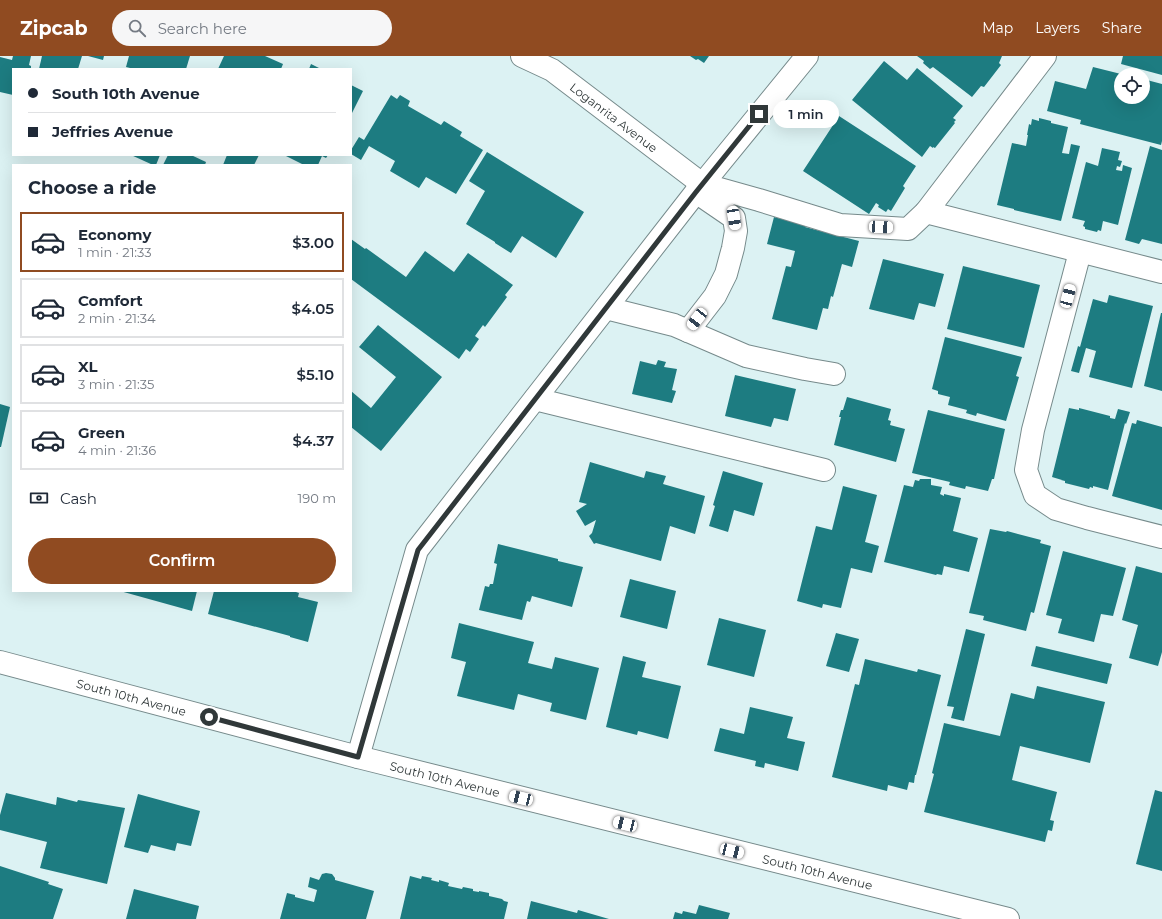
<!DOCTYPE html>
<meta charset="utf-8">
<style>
body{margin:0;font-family:Montserrat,sans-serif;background:#f6f6f7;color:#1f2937;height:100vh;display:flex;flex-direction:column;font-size:15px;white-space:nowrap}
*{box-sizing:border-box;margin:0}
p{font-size:13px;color:#747a83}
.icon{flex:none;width:22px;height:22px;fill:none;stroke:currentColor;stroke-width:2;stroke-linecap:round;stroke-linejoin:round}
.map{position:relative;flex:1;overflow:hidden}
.drawer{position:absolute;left:12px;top:108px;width:340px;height:428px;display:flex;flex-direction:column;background:#fff;border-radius:0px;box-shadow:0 4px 16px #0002}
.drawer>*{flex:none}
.top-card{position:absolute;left:12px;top:12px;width:340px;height:88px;border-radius:0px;box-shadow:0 4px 16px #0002;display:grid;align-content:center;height:88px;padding:0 16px;background:#fff}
.buttons{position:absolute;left:1114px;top:12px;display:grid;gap:8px}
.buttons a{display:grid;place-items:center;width:36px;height:36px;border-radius:50%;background:#fff;box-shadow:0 4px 16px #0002;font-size:20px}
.end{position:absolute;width:18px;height:18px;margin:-9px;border:5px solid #303839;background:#fff;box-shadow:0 0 0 2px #fff}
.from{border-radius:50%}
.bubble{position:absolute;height:28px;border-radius:14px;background:#fff;box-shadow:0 4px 16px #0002;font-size:13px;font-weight:600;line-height:28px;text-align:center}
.car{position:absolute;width:12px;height:24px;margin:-12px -6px;border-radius:5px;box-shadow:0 0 3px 1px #0007;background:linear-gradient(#fff 24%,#345 0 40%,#fff 0 76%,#345 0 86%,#fff 0)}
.top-card b{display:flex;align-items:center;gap:14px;height:38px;font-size:15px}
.top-card b+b{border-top:1px solid #e0e1e3}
.top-card i{width:10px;height:10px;background:#1f2937}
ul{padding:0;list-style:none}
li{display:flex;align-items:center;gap:12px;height:60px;margin:0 8px 6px;padding:0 8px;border:2px solid #e0e1e3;border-radius:0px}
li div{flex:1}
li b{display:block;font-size:15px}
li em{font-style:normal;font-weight:600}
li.current{border-color:#904b21}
li>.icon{width:36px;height:36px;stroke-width:1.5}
h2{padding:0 16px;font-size:18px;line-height:48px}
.pay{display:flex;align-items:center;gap:10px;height:44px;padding:0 16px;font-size:15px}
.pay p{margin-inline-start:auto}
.primary-button{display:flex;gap:8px;margin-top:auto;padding:8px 16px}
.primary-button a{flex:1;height:46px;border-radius:24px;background:#904b21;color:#fff;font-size:16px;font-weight:600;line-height:46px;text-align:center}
header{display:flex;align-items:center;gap:24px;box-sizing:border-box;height:56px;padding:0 20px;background:#904b21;color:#fff}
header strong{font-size:19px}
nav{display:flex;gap:22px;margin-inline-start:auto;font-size:14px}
.search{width:280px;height:36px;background:#f6f6f7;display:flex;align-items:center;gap:10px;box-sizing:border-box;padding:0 14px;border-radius:22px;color:#747a83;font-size:15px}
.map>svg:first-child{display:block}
.building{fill:#1d7c81}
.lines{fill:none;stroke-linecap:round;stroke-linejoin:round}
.minor-casing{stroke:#768a8b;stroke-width:24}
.minor{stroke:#fff;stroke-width:22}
.route{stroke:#303839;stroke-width:5}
.labels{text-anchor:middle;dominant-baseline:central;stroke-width:4;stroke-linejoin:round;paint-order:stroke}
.street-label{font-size:12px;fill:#303839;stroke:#fff}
</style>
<header>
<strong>Zipcab</strong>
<div class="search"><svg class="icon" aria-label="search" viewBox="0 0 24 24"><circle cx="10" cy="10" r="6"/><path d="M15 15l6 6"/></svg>Search here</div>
<nav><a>Map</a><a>Layers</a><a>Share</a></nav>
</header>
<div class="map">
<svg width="1162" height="863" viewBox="0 0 1162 863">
<rect width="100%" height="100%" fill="#dcf2f3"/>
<!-- building -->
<g class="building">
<polygon points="13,0 31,0 29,9 31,10 31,13 13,13 13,39 0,36 0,1 12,4"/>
<polygon points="42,0 82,0 78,13 39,13"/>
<polygon points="88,0 104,0 103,4"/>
<polygon points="129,0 190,0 186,13 134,13 126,11"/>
<polygon points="224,0 265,0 283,8 281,13 218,13"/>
<polygon points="690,0 709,0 704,7 698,3 696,4"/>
<polygon points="917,0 1002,0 999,7 1001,9 984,31 981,30 972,41 933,11 930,13 923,7 924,5"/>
<polygon points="1123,0 1162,0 1162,19 1121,8"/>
<polygon points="884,5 907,24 917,12 963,50 953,62 956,64 954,66 955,67 935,92 933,91 933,92 930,90 922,101 852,44"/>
<polygon points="311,8 321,13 309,13"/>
<polygon points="1093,11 1121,18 1121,41 1143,41 1143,23 1162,28 1162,85 1161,89 1080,68 1081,64 1047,55 1055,25 1086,33"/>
<polygon points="351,29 363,35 351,59"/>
<polygon points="391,39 397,43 400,39 410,45 408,50 441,69 444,65 462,76 460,80 483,94 456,138 426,121 419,132 390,115 395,105 369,90 361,104 351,98 351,94 359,81 364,84"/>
<polygon points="839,60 916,110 903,130 905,132 891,155 888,153 886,156 878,151 879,149 876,147 869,158 803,115"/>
<polygon points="1039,62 1051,65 1051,67 1068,71 1062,97 1069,98 1071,88 1080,90 1061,165 1014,154 1014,153 997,149 1012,87 1026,90 1028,79 1027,79 1029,68 1031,69 1032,63 1039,65"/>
<polygon points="1150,90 1162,94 1162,188 1142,183 1139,188 1125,184"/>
<polygon points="1102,92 1120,96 1118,104 1122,105 1120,111 1117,110 1116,114 1122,115 1123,109 1132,112 1118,169 1103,165 1101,175 1098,174 1097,176 1085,173 1085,171 1083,170 1085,165 1072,162 1086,106 1098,110"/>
<polygon points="487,96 584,156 556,202 522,180 511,197 495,187 495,186 466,168 485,135 469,125"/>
<polygon points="131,99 160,99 156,109 153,109"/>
<polygon points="168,99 191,99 206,106 205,109 163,109"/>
<polygon points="227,99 259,99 254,109 223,109"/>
<polygon points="284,99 328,99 326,102 322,100 318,109 304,109"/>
<polygon points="774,161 805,169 805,171 859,185 852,211 842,208 833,241 831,240 828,253 823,252 817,274 772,263 786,210 791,211 795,195 767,188"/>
<polygon points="351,183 365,193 366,192 406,221 425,195 454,216 468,197 513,229 505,239 507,241 485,271 483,269 475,280 479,283 470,296 466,293 459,303 351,223"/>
<polygon points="883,203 944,218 935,251 919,247 914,264 869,253"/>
<polygon points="963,210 1040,229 1024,292 947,273"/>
<polygon points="1109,239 1153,250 1132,332 1089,321 1096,295 1086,292 1079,317 1071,315 1078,290 1080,291 1093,243 1107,247"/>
<polygon points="1161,257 1162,257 1162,335 1144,330"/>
<polygon points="378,269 442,321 381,395 351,371 351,335 371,352 396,321 359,291"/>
<polygon points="945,281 1022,301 1016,320 1019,321 1006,365 977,357 976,360 966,357 967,354 948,349 950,341 938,338 938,335 932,333"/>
<polygon points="658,304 666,306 664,311 677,313 672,334 676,335 672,347 632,338 640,305 656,309"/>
<polygon points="735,319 796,333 788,365 774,362 771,371 725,360"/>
<polygon points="847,341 891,353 888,364 891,365 890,369 905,373 896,406 834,389 841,361 839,361 841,354 843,354"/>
<polygon points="0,348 10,351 1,391 0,391"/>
<polygon points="1069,352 1079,354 1079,352 1110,360 1110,362 1115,363 1118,353 1130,356 1126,368 1125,367 1108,434 1093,430 1093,432 1090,431 1089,433 1065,427 1065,425 1061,424 1062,424 1052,421"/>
<polygon points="928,354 1005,373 994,423 992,423 988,435 966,430 965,433 949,429 950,426 912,417"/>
<polygon points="1137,364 1162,371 1162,454 1112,440 1132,367 1136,368"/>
<polygon points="590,406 644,422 646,415 666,420 663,428 705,440 695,478 670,470 661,505 596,487 594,488 589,480 592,477 596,464 585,470 576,455 587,448 579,446"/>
<polygon points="723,415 763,427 754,460 734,454 728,476 709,470 715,450 713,449"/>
<polygon points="920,423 931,423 931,429 942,431 940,438 944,440 944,438 961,442 953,475 978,482 969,516 944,510 942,519 937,518 936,519 884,506 904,429 913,431 915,424 919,425"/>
<polygon points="843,430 877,439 865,486 879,490 872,517 851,512 841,552 823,548 822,552 797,545 816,470 832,474"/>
<polygon points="990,473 1006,476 1007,475 1041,484 1040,487 1051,490 1034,557 1031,556 1026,575 983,564 984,560 969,557"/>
<polygon points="498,488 558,503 558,505 583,511 572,551 532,540 530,546 527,545 522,564 479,554 485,530 489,531 490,528 493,528 497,508 494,507"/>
<polygon points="1063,495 1126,512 1113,560 1101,558 1094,586 1058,577 1062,563 1046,559"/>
<polygon points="1136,510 1162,517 1162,596 1158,610 1129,602 1138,569 1122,564"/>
<polygon points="630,523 676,535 667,573 620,561"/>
<polygon points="120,535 197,535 192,555"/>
<polygon points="214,535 293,535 299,537 298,541 318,546 308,586 290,581 290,580 208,558"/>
<polygon points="719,562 766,574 754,621 707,609"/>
<polygon points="459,567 534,586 528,607 552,613 555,601 599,612 586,664 550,655 552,647 518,638 514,654 457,640 466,606 451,602"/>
<polygon points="966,573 985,578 964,665 951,662 954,651 947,650"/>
<polygon points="836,577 859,583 849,616 826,610"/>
<polygon points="1036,590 1112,608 1107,628 1031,610"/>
<polygon points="623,600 646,606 642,621 681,630 668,683 638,675 637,679 606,671"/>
<polygon points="865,603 917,616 918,613 941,619 916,719 915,719 914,727 909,726 907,734 888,729 887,735 832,721 855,628 859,629"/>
<polygon points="1037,630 1105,646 1090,707 1020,690 1012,724 1057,736 1050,764 1054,765 1052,775 1048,774 1045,786 924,756 934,718 932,717 944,667 1000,680 1011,637 1034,643"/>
<polygon points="750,651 793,661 787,682 805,686 798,715 765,707 764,712 755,710 756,705 714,695 720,672 744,678"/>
<polygon points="1155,734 1162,736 1162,815 1136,808"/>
<polygon points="6,737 56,749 57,741 77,746 78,744 125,752 107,828 40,812 47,786 0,774 0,759"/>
<polygon points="138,738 200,755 191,790 177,787 175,795 151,789 148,797 124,791"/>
<polygon points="0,810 49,826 48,828 63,833 53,863 0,863"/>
<polygon points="326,817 332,818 335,822 335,824 374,835 366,863 280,863 287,837 295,839 295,841 314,846 317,834 308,831 310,821 319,824 322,818"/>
<polygon points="410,820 421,823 422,820 432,822 431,824 439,826 439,824 449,827 448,830 462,833 463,831 473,833 473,835 479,836 479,835 489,837 489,840 502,843 504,845 508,846 504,863 400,863"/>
<polygon points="134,833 199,850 196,863 126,863"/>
<polygon points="531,845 577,857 578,854 609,863 527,863"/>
<polygon points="699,849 730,857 728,863 673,863 675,856 682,858 683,855 696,858"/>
</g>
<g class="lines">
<!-- minor casing -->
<g class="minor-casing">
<g id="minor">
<path id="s1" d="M522,0L552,14L702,128L759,144L840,169L908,173L926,156"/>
<polyline points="1045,0 926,156 1162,216"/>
<polyline points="1080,196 1033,374 1026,414 1035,439 1056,453 1087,462 1162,481"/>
<polyline points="606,252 674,269 746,300 805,313 834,318"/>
<polyline points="688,275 715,240 726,218 733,192 736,175 734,162 696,136"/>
<polyline points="535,343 824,414"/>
<path id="s2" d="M0,606L358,701L1008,863"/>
<polyline points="358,701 417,494 696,136 807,0"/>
</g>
</g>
<!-- minor -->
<use href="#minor" class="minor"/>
</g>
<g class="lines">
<!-- route -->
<polyline class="route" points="209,661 358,701 418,494 696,136 759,58"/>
</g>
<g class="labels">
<!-- street labels -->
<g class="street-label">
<text stroke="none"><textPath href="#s1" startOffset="111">Loganrita Avenue</textPath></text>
<text stroke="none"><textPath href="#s2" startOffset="136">South 10th Avenue</textPath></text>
<text stroke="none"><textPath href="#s2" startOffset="460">South 10th Avenue</textPath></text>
<text stroke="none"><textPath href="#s2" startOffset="844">South 10th Avenue</textPath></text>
</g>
</g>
</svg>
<div class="buttons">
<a><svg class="icon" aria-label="locate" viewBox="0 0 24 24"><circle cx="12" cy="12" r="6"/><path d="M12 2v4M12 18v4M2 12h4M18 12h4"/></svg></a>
</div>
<i class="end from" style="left:209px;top:661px"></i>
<i class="end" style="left:759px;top:58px"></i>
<div class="bubble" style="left:773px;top:44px;width:66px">1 min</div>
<i class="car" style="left:734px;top:162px;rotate:171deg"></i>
<i class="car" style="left:881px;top:171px;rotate:93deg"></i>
<i class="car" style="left:1068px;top:240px;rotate:15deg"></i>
<i class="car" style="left:697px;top:263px;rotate:218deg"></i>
<i class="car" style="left:521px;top:742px;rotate:284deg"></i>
<i class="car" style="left:625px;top:768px;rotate:284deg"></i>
<i class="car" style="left:732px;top:795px;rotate:104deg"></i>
<div class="top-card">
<b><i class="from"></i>South 10th Avenue</b>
<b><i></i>Jeffries Avenue</b>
</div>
<section class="drawer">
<h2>Choose a ride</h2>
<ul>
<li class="current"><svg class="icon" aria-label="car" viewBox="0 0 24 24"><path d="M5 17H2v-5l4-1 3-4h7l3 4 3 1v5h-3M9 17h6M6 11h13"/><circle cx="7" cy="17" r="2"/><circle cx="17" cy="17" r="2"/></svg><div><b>Economy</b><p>1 min · 21:33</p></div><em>$3.00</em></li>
<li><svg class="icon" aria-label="car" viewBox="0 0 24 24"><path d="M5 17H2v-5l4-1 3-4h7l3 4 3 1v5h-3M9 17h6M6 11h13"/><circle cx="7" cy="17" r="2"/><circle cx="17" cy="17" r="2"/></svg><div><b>Comfort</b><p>2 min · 21:34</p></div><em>$4.05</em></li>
<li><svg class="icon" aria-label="car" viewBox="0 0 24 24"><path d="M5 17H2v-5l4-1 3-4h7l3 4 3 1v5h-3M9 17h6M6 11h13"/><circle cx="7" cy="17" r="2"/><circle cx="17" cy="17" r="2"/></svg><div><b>XL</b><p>3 min · 21:35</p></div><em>$5.10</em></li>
<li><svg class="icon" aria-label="car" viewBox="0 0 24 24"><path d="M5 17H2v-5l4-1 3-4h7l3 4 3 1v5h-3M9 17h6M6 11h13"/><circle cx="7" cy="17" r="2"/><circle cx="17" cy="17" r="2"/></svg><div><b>Green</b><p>4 min · 21:36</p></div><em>$4.37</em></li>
</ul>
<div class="pay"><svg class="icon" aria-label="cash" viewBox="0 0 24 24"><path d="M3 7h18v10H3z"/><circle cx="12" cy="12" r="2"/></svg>Cash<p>190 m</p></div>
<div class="primary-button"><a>Confirm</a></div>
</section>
</div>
